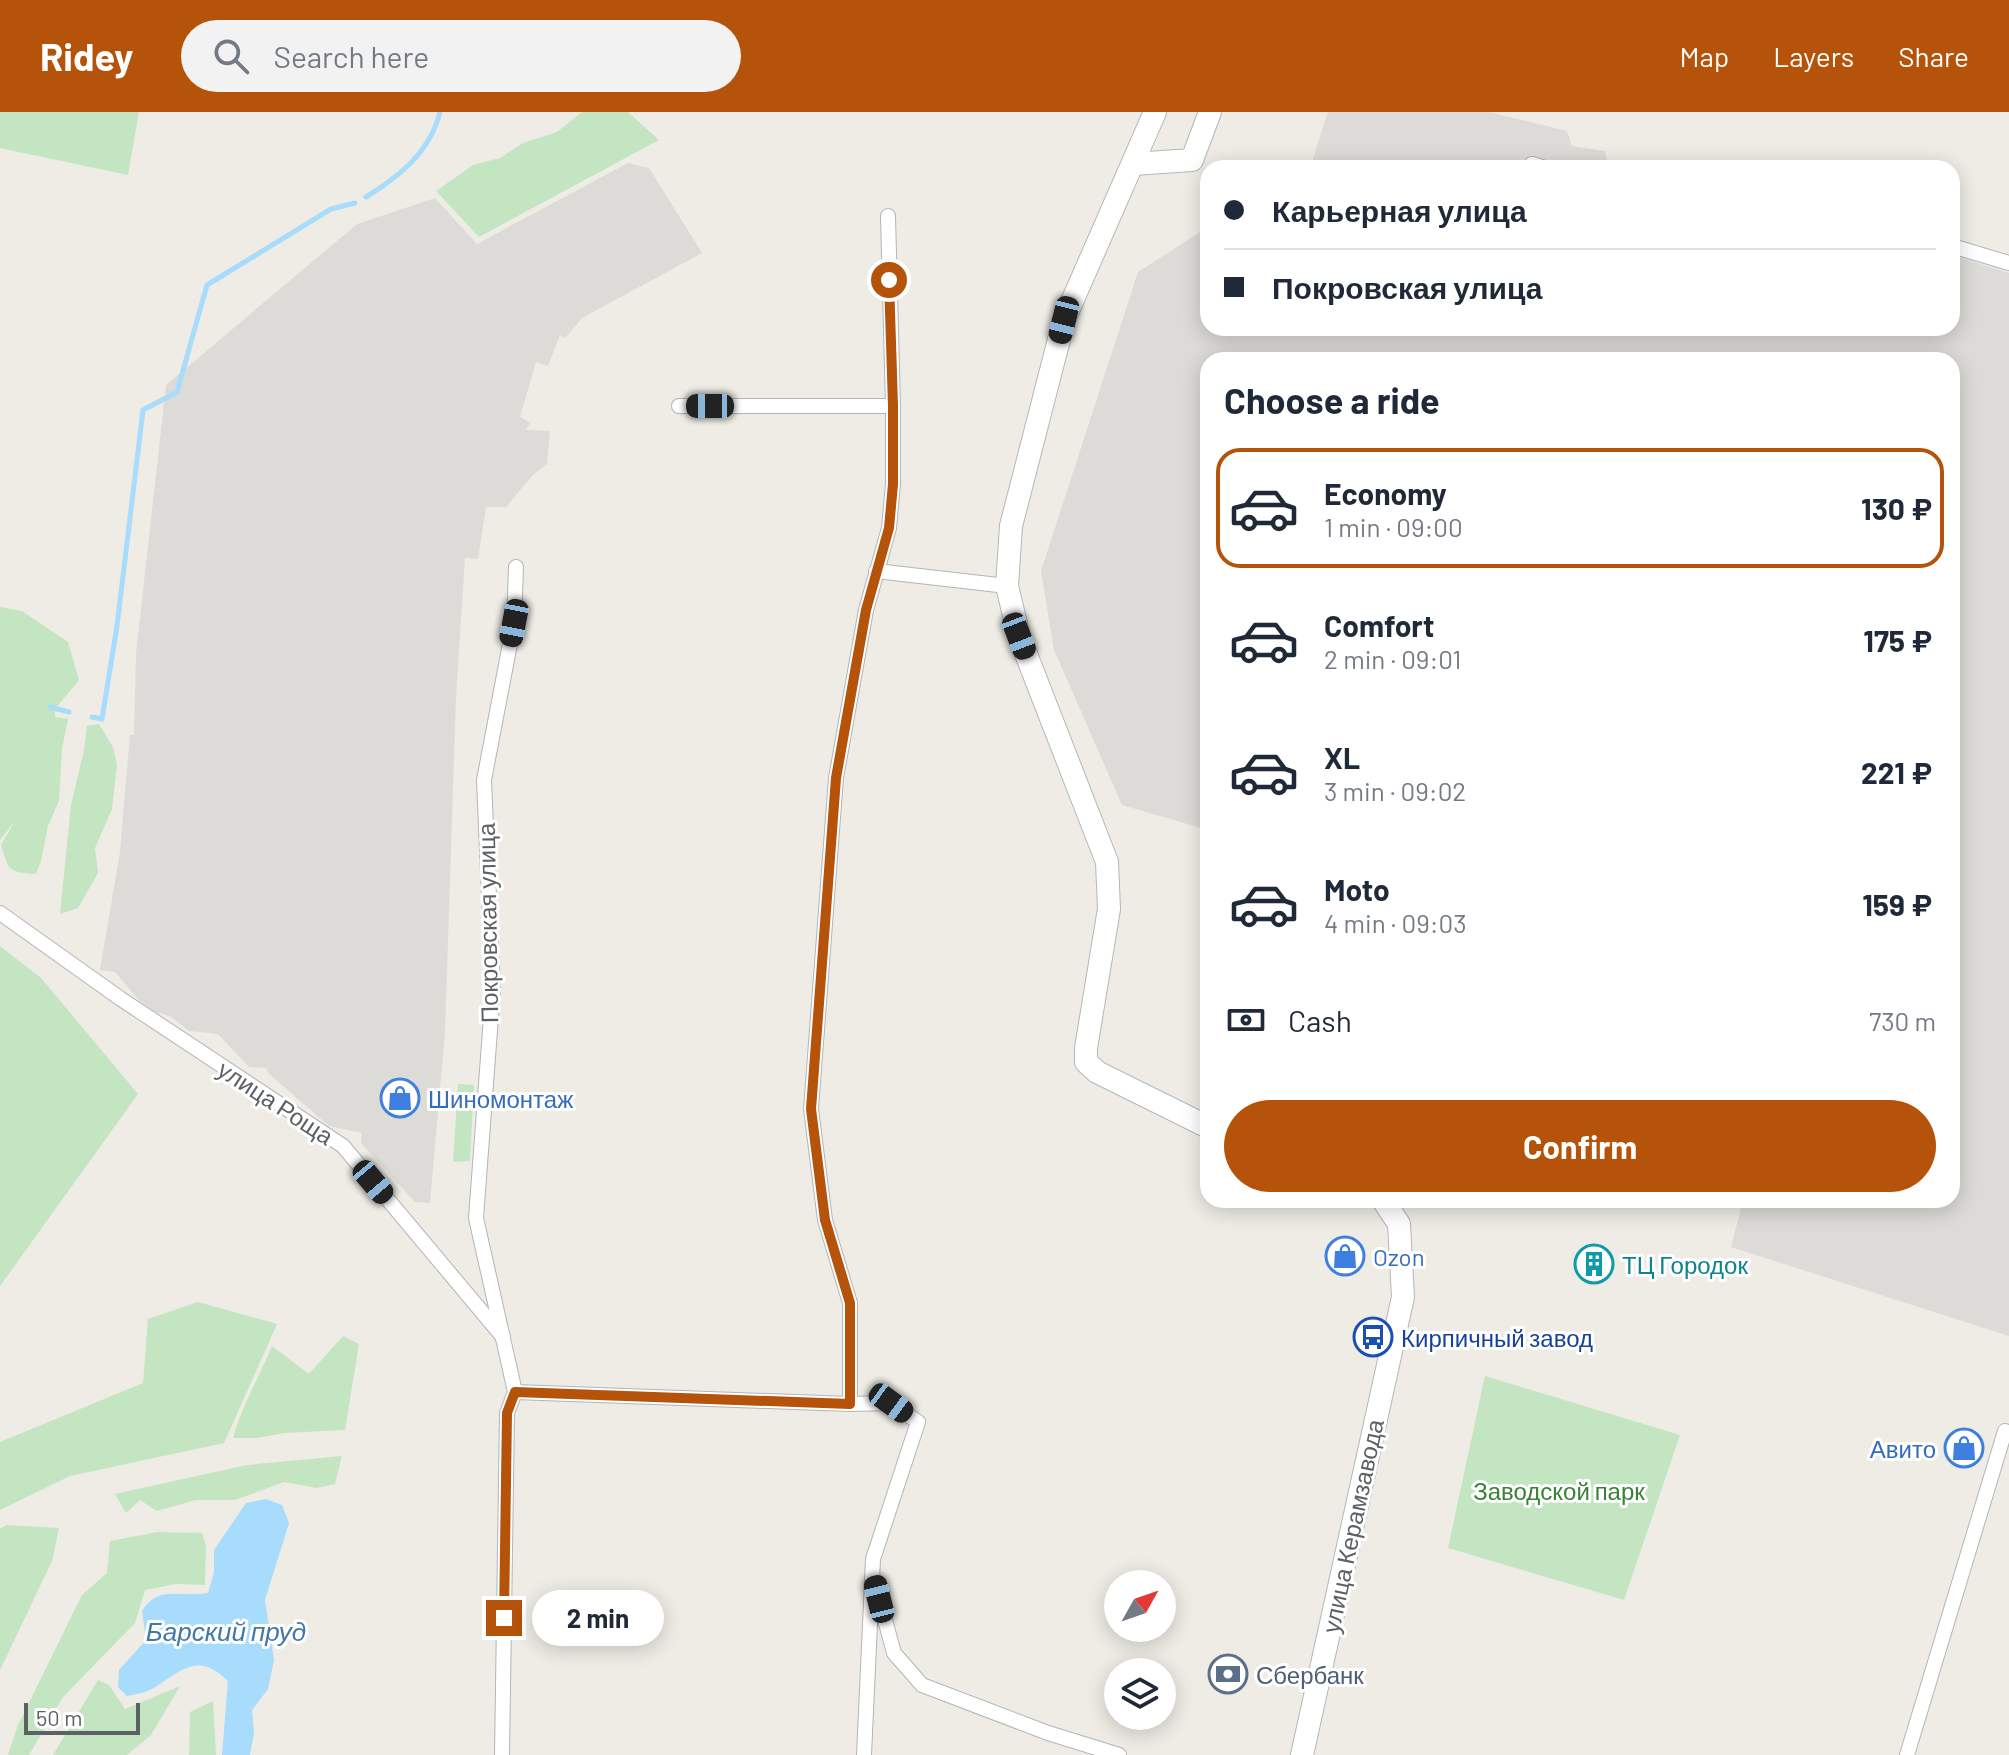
<!DOCTYPE html>
<meta charset="utf-8">
<style>
body{margin:0;font-family:Barlow,sans-serif;background:#f2f2f3;color:#1f2937;height:100vh;display:flex;flex-direction:column;font-size:30px;white-space:nowrap}
*{box-sizing:border-box;margin:0}
p{font-size:26px;color:#747a83}
.icon{flex:none;width:44px;height:44px;fill:none;stroke:currentColor;stroke-width:2;stroke-linecap:round;stroke-linejoin:round}
.map{position:relative;flex:1;overflow:hidden}
.panel{position:absolute;left:1200px;top:240px;width:760px;height:856px;display:flex;flex-direction:column;background:#fff;border-radius:24px;box-shadow:0 4px 20px #0003}
.panel>*{flex:none}
.hud{position:absolute;left:1200px;top:48px;width:760px;height:176px;border-radius:24px;box-shadow:0 4px 20px #0003;display:grid;align-content:center;height:176px;padding:0 24px;background:#fff}
.needle{width:52px;rotate:50deg}
.tools{position:absolute;left:1104px;top:1458px;display:grid;gap:16px}
.tools a{display:grid;place-items:center;width:72px;height:72px;border-radius:50%;background:#fff;box-shadow:0 4px 20px #0003;font-size:40px}
.scale{position:absolute;left:24px;bottom:20px;width:116px;box-sizing:border-box;padding-left:8px;border:4px solid #5c6165;border-top:0;font-size:22px;line-height:28px;white-space:nowrap;color:#5c6165;-webkit-text-stroke:6px #fff;paint-order:stroke}
.end{position:absolute;width:36px;height:36px;margin:-18px;border:10px solid #b45309;background:#fff;box-shadow:0 0 0 4px #fff}
.from{border-radius:50%}
.bubble{position:absolute;height:56px;border-radius:28px;background:#fff;box-shadow:0 4px 20px #0003;font-size:26px;font-weight:700;line-height:56px;text-align:center}
.car{position:absolute;width:24px;height:48px;margin:-24px -12px;border-radius:10px;box-shadow:0 0 6px 2px #0007;background:linear-gradient(#222 24%,#8ab4d8 0 40%,#222 0 76%,#8ab4d8 0 86%,#222 0)}
.hud b{display:flex;align-items:center;gap:28px;height:76px;font-size:30px}
.hud b+b{border-top:2px solid #e0e1e3}
.hud i{width:20px;height:20px;background:#1f2937}
ul{padding:0;list-style:none}
li{display:flex;align-items:center;gap:24px;height:120px;margin:0 16px 12px;padding:0 8px;border:4px solid transparent;border-radius:24px}
li div{flex:1}
li b{display:block;font-size:30px}
li em{font-style:normal;font-weight:700}
li.active{border-color:#b45309}
li>.icon{width:72px;height:72px;stroke-width:1.5}
h2{padding:0 24px;font-size:36px;line-height:96px}
.pay{display:flex;align-items:center;gap:20px;height:88px;padding:0 24px;font-size:30px}
.pay p{margin-inline-start:auto}
.primary-button{display:flex;gap:16px;margin-top:auto;padding:16px 24px}
.primary-button a{flex:1;height:92px;border-radius:48px;background:#b45309;color:#fff;font-size:32px;font-weight:700;line-height:92px;text-align:center}
header{display:flex;align-items:center;gap:48px;box-sizing:border-box;height:112px;padding:0 40px;background:#b45309;color:#fff}
header strong{font-size:38px}
nav{display:flex;gap:44px;margin-inline-start:auto;font-size:28px}
.search{width:560px;height:72px;background:#f2f2f3;display:flex;align-items:center;gap:20px;box-sizing:border-box;padding:0 28px;border-radius:44px;color:#747a83;font-size:30px}
.map>svg:first-child{display:block}
.industrial{fill:#dddbd7}
.green{fill:#c4e5c2}
.water{fill:#a7dcfc}
.lines{fill:none;stroke-linecap:round;stroke-linejoin:round}
.stream{stroke:#a7dcfc;stroke-width:5}
.street-casing{stroke:#b2b5b9;stroke-width:16}
.secondary-casing{stroke:#b3b7bc;stroke-width:24}
.street{stroke:#fff;stroke-width:14}
.secondary{stroke:#fff;stroke-width:22}
.route{stroke:#b45309;stroke-width:10}
.labels{text-anchor:middle;dominant-baseline:central;stroke-width:6;stroke-linejoin:round;paint-order:stroke}
.street-label{font-size:24px;fill:#5c6165;stroke:#fff}
.shop-label{font-size:24px;fill:#366cbe;stroke:#fff;text-anchor:start}
.culture-label{font-size:24px;fill:#0d838f;stroke:#fff;text-anchor:start}
.transit-label{font-size:24px;fill:#164399;stroke:#fff;text-anchor:start}
.park-label{font-size:24px;fill:#388137;stroke:#fff}
.service-label{font-size:24px;fill:#4e5e75;stroke:#fff;text-anchor:start}
.water-label{font-size:26px;font-style:italic;fill:#4178a6;stroke:#fff}
</style>
<header>
<strong>Ridey</strong>
<div class="search"><svg class="icon" aria-label="search" viewBox="0 0 24 24"><circle cx="10" cy="10" r="6"/><path d="M15 15l6 6"/></svg>Search here</div>
<nav><a>Map</a><a>Layers</a><a>Share</a></nav>
</header>
<div class="map">
<svg width="2009" height="1643" viewBox="0 0 2009 1643">
<rect width="100%" height="100%" fill="#eeece5"/>
<!-- industrial -->
<g class="industrial">
<polygon points="1328,0 1489,0 1567,19 1572,34 1605,39 1609,56 1310,56"/>
<polygon points="628,51 649,56 702,141 582,206 565,226 560,223 548,254 536,250 520,305 530,311 526,318 550,319 547,352 532,364 506,395 486,395 478,447 465,446 456,585 445,920 430,1091 415,1090 361,1031 362,1021 329,1014 269,962 266,956 249,955 218,922 189,919 170,904 155,900 138,887 115,860 100,858 120,740 130,623 134,623 136,542 166,273 357,112 435,86 477,132"/>
<polygon points="1208,115 1208,216 1952,216 1952,143 2009,161 2009,1224 1731,1135 1743,1088 1952,1088 1952,248 1208,248 1208,718 1122,693 1054,538 1041,459 1138,160"/>
</g>
<!-- green -->
<g class="green">
<polygon points="0,0 139,0 128,63 0,36"/>
<polygon points="582,0 628,0 659,28 479,125 436,79 473,53 500,46 523,31 557,20"/>
<path d="M0,495L22,499L68,530L79,568L55,597V605L68,607L62,637L59,689L48,714L41,749L36,762C8,760 9,759 1,733L15,709L0,728Z"/>
<polygon points="99,612 113,635 117,653 112,697 95,736 98,761 78,796 60,802 71,693 84,638 87,614"/>
<polygon points="0,834 41,866 138,982 0,1174"/>
<polygon points="458,972 474,973 470,1049 453,1050"/>
<polygon points="198,1190 277,1212 224,1331 70,1364 0,1398 0,1330 143,1271 148,1207"/>
<path d="M343,1224L359,1232L345,1318L284,1321L257,1326H233C242,1294 259,1265 272,1234L309,1262Z"/>
<polygon points="1485,1264 1680,1323 1624,1488 1448,1436"/>
<polygon points="342,1344 335,1372 317,1376 284,1370 235,1388 196,1388 157,1399 140,1388 126,1401 115,1382 247,1353"/>
<polygon points="6,1413 59,1416 52,1449 0,1558 0,1417"/>
<polygon points="157,1420 202,1421 206,1433 205,1473 176,1472 145,1478 135,1511 63,1585 29,1643 8,1643 18,1613 82,1483 107,1461 110,1429"/>
<polygon points="98,1568 109,1573 125,1597 180,1574 151,1623 127,1643 53,1643"/>
<polygon points="213,1589 216,1643 189,1643 190,1600"/>
</g>
<!-- water -->
<path class="water" d="M266,1387L282,1393L289,1411L265,1488L274,1548L268,1577L252,1598L254,1621L250,1643H222L228,1569C199,1541 184,1556 157,1574C149,1580 137,1582 127,1584L118,1575L119,1558L146,1528L142,1499C159,1472 180,1486 208,1481L214,1460V1438L246,1391Z"/>
<g class="lines">
<!-- stream -->
<g class="stream">
<path d="M366,85C400,64 430,40 440,0"/>
<polyline points="50,595 69,600"/>
<polyline points="92,605 102,607 117,514 143,298 177,280 207,173 331,97 355,91"/>
</g>
<!-- street casing -->
<g class="street-casing">
<g id="street">
<polyline points="1532,52 1545,56"/>
<polyline points="1952,134 2009,151"/>
<polyline points="679,294 893,294"/>
<polyline points="876,459 1007,474"/>
<polyline points="0,801 121,887 343,1034 503,1225"/>
<polyline points="515,1280 850,1292 891,1291 918,1310 873,1447 864,1643"/>
<polyline points="850,1292 850,1191 825,1108 811,997 836,666 866,498 889,416 893,372 893,294 888,104"/>
<polyline points="876,1475 894,1541 922,1573 1048,1621 1119,1643"/>
<polyline points="502,1643 507,1301 515,1280 476,1106 493,878 484,668 514,511 516,455"/>
<polyline points="1907,1643 2005,1319 2009,1321"/>
</g>
</g>
<!-- secondary casing -->
<g class="secondary-casing">
<g id="secondary">
<polyline points="1155,0 1064,208 1011,414 1007,474 1019,524 1107,750 1109,797 1086,936 1086,950 1097,960 1208,1015"/>
<polyline points="1133,52 1192,48 1210,0"/>
<polyline points="1302,1643 1403,1185 1399,1112 1383,1088"/>
</g>
</g>
<!-- street -->
<use href="#street" class="street"/>
<!-- secondary -->
<use href="#secondary" class="secondary"/>
</g>
<g class="lines">
<!-- route -->
<polyline class="route" points="504,1506 507,1301 515,1280 850,1292 850,1191 825,1108 811,997 836,666 866,498 889,416 893,372 893,294 889,168"/>
</g>
<!-- icons -->
<defs>
<g id="shop-ring" transform="scale(2)"><circle r="9.5" fill="#fff" stroke="#3f7fe0" stroke-width="1.5"/><path d="M-5-2.5h2.3a2.7 3.5 0 0 1 5.4 0H5L5.5 6h-11ZM-1.5-2.5h3a1.5 2.3 0 0 0-3 0Z" fill="#3f7fe0"/></g>
<g id="building-ring" transform="scale(2)"><circle r="9.5" fill="#fff" stroke="#0f9aa8" stroke-width="1.5"/><path d="M-4-6H4V6H1V3H-1V6H-4ZM-2.5-4.3h1.7v1.8h-1.7ZM.8-4.3h1.7v1.8H.8ZM-2.5-1h1.7V.8h-1.7ZM.8-1h1.7V.8H.8Z" fill="#0f9aa8"/></g>
<g id="bus-ring" transform="scale(2)"><circle r="9.5" fill="#fff" stroke="#1a4fb4" stroke-width="1.5"/><path d="M-5-6H5V4H4V6H2V4H-2V6H-4V4H-5ZM-3.5-4V0h7V-4ZM-3.5 1.2v1.5H-2V1.2ZM2 1.2v1.5H3.5V1.2Z" fill="#1a4fb4"/></g>
<g id="bank-ring" transform="scale(2)"><circle r="9.5" fill="#fff" stroke="#5c6f8a" stroke-width="1.5"/><path d="M-6-4H6V4H-6ZM0-2.3a2.3 2.3 0 1 0 0 4.6a2.3 2.3 0 1 0 0-4.6Z" fill="#5c6f8a"/></g>
</defs>
<g fill-rule="evenodd">
<use href="#shop-ring" x="400" y="986"/>
<use href="#shop-ring" x="1345" y="1144"/>
<use href="#building-ring" x="1594" y="1152"/>
<use href="#bus-ring" x="1373" y="1225"/>
<use href="#shop-ring" x="1964" y="1336"/>
<use href="#bank-ring" x="1228" y="1562"/>
</g>
<g class="labels">
<!-- street labels -->
<g class="street-label">
<text transform="translate(487 811) rotate(-91)">Покровская улица</text>
<text transform="translate(276 990) rotate(33)">улица Роща</text>
<text transform="translate(1352 1414) rotate(-78)">улица Керамзавода</text>
</g>
<!-- shop labels -->
<g class="shop-label">
<text x="428" y="986">Шиномонтаж</text>
<text x="1373" y="1144">Ozon</text>
<text x="1936" y="1336" text-anchor="end">Авито</text>
</g>
<!-- culture labels -->
<g class="culture-label">
<text x="1622" y="1152">ТЦ Городок</text>
</g>
<!-- transit labels -->
<g class="transit-label">
<text x="1401" y="1225">Кирпичный завод</text>
</g>
<!-- park labels -->
<g class="park-label">
<text x="1559" y="1378">Заводской парк</text>
</g>
<!-- service labels -->
<g class="service-label">
<text x="1256" y="1562">Сбербанк</text>
</g>
<!-- water labels -->
<g class="water-label">
<text x="226" y="1518">Барский пруд</text>
</g>
</g>
</svg>
<div class="tools">
<a><svg class="needle" viewBox="-14 -14 28 28"><path d="M0-13l5 13h-10z" fill="#e53935"/><path d="M0 13l5-13h-10z" fill="#747a83"/></svg></a>
<a><svg class="icon" aria-label="layers" viewBox="0 0 24 24"><path d="M12 4l9 5-9 5-9-5zM3 14l9 5 9-5"/></svg></a>
</div>
<div class="scale">50 m</div>
<i class="end from" style="left:889px;top:168px"></i>
<i class="end" style="left:504px;top:1506px"></i>
<div class="bubble" style="left:532px;top:1478px;width:132px">2 min</div>
<i class="car" style="left:1064px;top:208px;rotate:194deg"></i>
<i class="car" style="left:710px;top:294px;rotate:270deg"></i>
<i class="car" style="left:514px;top:511px;rotate:191deg"></i>
<i class="car" style="left:1019px;top:524px;rotate:159deg"></i>
<i class="car" style="left:373px;top:1070px;rotate:140deg"></i>
<i class="car" style="left:891px;top:1291px;rotate:126deg"></i>
<i class="car" style="left:879px;top:1487px;rotate:346deg"></i>
<div class="hud">
<b><i class="from"></i>Карьерная улица</b>
<b><i></i>Покровская улица</b>
</div>
<section class="panel">
<h2>Choose a ride</h2>
<ul>
<li class="active"><svg class="icon" aria-label="car" viewBox="0 0 24 24"><path d="M5 17H2v-5l4-1 3-4h7l3 4 3 1v5h-3M9 17h6M6 11h13"/><circle cx="7" cy="17" r="2"/><circle cx="17" cy="17" r="2"/></svg><div><b>Economy</b><p>1 min · 09:00</p></div><em>130 ₽</em></li>
<li><svg class="icon" aria-label="car" viewBox="0 0 24 24"><path d="M5 17H2v-5l4-1 3-4h7l3 4 3 1v5h-3M9 17h6M6 11h13"/><circle cx="7" cy="17" r="2"/><circle cx="17" cy="17" r="2"/></svg><div><b>Comfort</b><p>2 min · 09:01</p></div><em>175 ₽</em></li>
<li><svg class="icon" aria-label="car" viewBox="0 0 24 24"><path d="M5 17H2v-5l4-1 3-4h7l3 4 3 1v5h-3M9 17h6M6 11h13"/><circle cx="7" cy="17" r="2"/><circle cx="17" cy="17" r="2"/></svg><div><b>XL</b><p>3 min · 09:02</p></div><em>221 ₽</em></li>
<li><svg class="icon" aria-label="car" viewBox="0 0 24 24"><path d="M5 17H2v-5l4-1 3-4h7l3 4 3 1v5h-3M9 17h6M6 11h13"/><circle cx="7" cy="17" r="2"/><circle cx="17" cy="17" r="2"/></svg><div><b>Moto</b><p>4 min · 09:03</p></div><em>159 ₽</em></li>
</ul>
<div class="pay"><svg class="icon" aria-label="cash" viewBox="0 0 24 24"><path d="M3 7h18v10H3z"/><circle cx="12" cy="12" r="2"/></svg>Cash<p>730 m</p></div>
<div class="primary-button"><a>Confirm</a></div>
</section>
</div>
